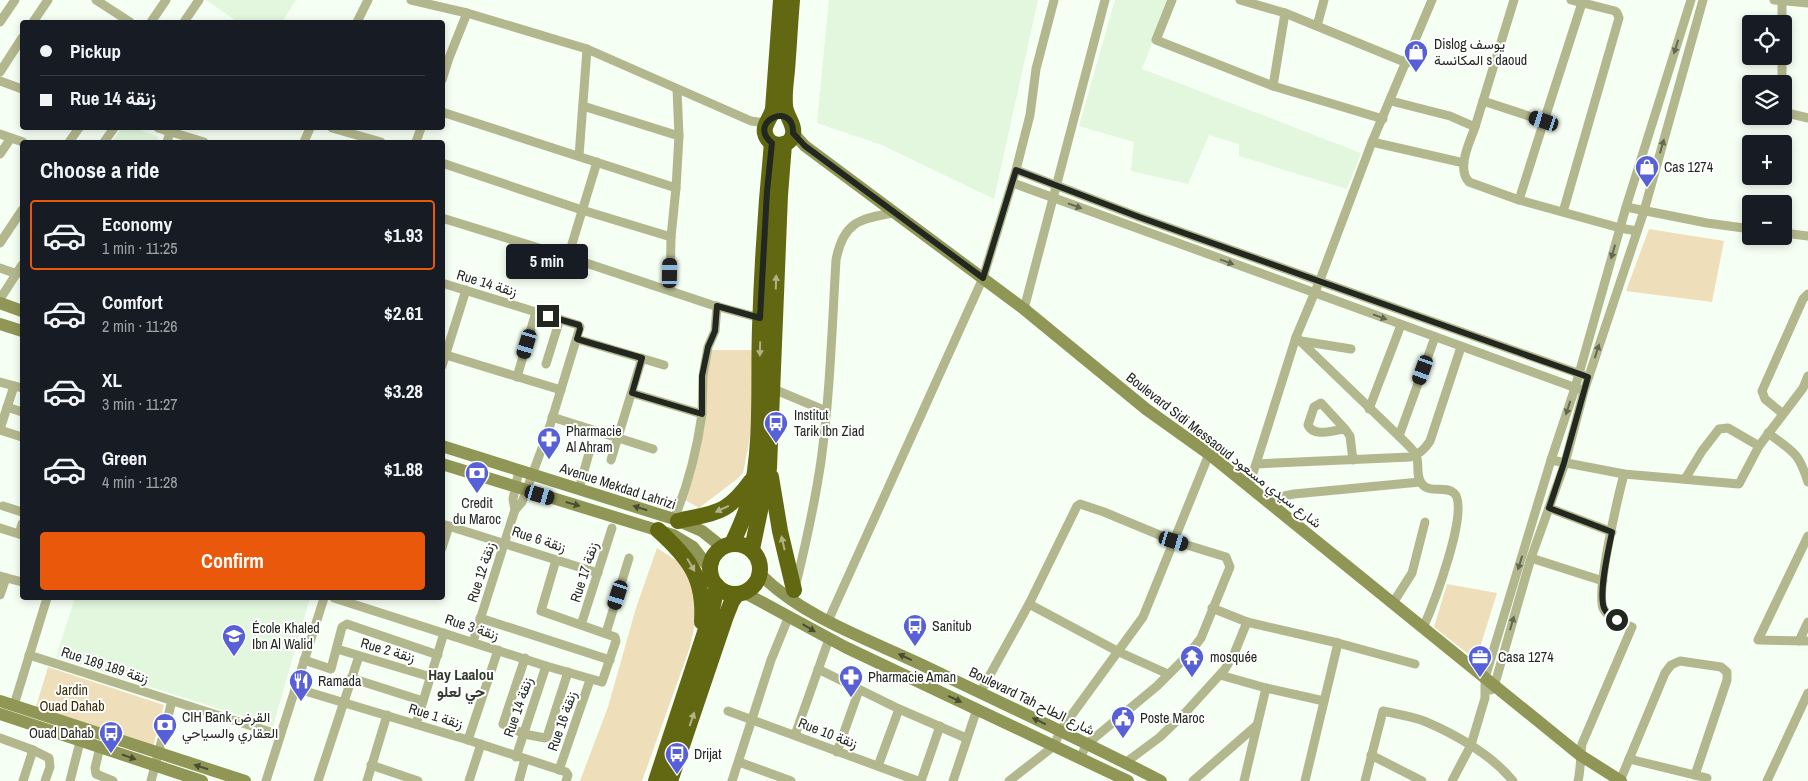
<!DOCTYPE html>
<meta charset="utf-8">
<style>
body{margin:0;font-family:"Archivo Narrow",Vazirmatn,sans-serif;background:#20242c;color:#f1f3f6;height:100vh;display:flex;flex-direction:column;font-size:19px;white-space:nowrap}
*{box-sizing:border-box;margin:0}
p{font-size:16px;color:#9ea1a6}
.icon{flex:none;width:28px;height:28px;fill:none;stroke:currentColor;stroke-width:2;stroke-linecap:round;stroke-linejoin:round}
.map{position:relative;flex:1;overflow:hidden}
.panel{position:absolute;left:20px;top:140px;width:425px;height:460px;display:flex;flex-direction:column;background:#171b24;border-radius:5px;box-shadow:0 2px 8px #0003}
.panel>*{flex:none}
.hud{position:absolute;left:20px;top:20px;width:425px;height:110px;border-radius:5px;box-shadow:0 2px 8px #0003;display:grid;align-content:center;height:110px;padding:0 20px;background:#171b24}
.tools{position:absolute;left:1742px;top:15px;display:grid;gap:10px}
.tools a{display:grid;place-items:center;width:50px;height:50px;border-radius:5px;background:#171b24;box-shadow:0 2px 8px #0003;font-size:25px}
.end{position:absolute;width:22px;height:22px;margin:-11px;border:6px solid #222720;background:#fff;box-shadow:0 0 0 2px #fff}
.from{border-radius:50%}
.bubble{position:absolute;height:35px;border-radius:5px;background:#171b24;box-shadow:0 2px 8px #0003;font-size:16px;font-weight:800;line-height:35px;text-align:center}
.car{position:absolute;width:15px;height:30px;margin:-15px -8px;border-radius:6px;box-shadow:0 0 4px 1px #0007;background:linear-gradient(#222 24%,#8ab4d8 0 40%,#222 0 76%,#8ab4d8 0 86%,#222 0)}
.hud b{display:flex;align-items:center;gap:18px;height:48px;font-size:19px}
.hud b+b{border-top:1px solid #363941}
.hud i{width:12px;height:12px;background:#f1f3f6}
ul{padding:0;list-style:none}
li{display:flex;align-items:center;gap:15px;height:70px;margin:0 10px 8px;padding:0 10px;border:2px solid transparent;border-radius:5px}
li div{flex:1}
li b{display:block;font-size:19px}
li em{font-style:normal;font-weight:800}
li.on{border-color:#ea580c}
li>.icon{width:45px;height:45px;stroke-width:1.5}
h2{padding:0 20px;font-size:22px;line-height:60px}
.button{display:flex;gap:10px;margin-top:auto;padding:10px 20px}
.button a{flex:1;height:58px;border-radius:5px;background:#ea580c;color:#fff;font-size:20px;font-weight:800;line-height:58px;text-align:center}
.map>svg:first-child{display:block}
.built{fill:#e2f7de}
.green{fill:#efdeba}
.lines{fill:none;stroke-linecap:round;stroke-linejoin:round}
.street{stroke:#b3b78d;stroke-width:9}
.secondary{stroke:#909655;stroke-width:12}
.highway{stroke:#626712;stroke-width:16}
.oneway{fill:#636851}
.oneway2{fill:#b0b388}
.oneway3{fill:#484e33}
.route{stroke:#222720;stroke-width:6}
.labels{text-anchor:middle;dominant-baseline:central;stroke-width:4;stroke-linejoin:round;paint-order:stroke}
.poi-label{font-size:14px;fill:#222720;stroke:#fff;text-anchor:start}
.street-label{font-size:14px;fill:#222720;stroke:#fff}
.park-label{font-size:14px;fill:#392901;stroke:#fff}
.neighbourhood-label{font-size:15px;font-weight:bold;fill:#303c2d;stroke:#fff}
</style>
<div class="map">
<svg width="1808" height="781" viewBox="0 0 1808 781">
<rect width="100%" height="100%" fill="#f5fff3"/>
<!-- built -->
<g class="built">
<polygon points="206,0 296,0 282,22 238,22"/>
<polygon points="829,0 1038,0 994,199 882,145 817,123"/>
<polygon points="1115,0 1169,0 1142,69 1361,153 1347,189 1239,156 1239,144 1209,135 1188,184 1131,171 1134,142 1079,126"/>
<polygon points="122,128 136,128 158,137 157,142 112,142"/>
<polygon points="75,598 310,598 273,726 56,657"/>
</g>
<!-- green -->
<g class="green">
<polygon points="1649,229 1724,241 1712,302 1626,291"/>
<polygon points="705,350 758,350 755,411 743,473 737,479 699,508 685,500 699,443"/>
<polygon points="657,548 686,567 696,589 695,623 690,647 642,781 580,781 608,707 636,608"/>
<polygon points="1447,584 1497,593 1476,660 1434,627"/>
<polygon points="48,667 164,705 153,747 35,710"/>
</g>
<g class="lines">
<!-- street -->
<g class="street">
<polyline points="96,0 130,22"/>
<polyline points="411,0 467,13 587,49 751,121 766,123"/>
<polyline points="1172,0 1156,40 1273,86 1383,119"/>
<polyline points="1240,0 1285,13 1407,63"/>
<polyline points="1774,0 1808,3"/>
<polyline points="1782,1 1782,24"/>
<polyline points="0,22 15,0"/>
<polyline points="33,22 48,0"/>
<polyline points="151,22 166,0"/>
<polyline points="184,22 199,0"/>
<polyline points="357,22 368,0"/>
<polyline points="1317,26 1324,0"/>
<polyline points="1782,56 1782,84"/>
<polyline points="0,72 22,38"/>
<polyline points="442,80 449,58 467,13"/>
<polyline points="0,81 22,89"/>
<polyline points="1273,86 1285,13"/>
<path d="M1391,101L1450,116L1475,127C1470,142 1456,168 1469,182L1519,200L1620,228L1637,231"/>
<polyline points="1483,101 1544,121 1519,200"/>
<polyline points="583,106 679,136"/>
<polyline points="1784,110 1787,113 1808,118"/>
<polyline points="442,112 676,188"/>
<polyline points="1544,121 1582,3"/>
<polyline points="1475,127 1514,0"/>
<polyline points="158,128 204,142"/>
<polyline points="332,128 381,142"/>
<polyline points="0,134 23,142"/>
<polyline points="69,142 79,128"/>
<polyline points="104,142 114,128"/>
<polyline points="167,142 170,132"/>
<polyline points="304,142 310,128"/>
<polyline points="416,142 421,128"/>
<polyline points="1372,142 1464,163"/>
<polyline points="0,154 11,138"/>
<polyline points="579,156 587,49"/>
<polyline points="442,163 582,210 671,237"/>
<polyline points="1016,170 1139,217 1583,375"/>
<polyline points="1013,183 1579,389"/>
<polyline points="1626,207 1707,223 1751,229"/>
<polyline points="1563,212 1619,18 1617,13 1615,11 1571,0"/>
<polyline points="442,218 568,257 712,305 760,318"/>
<polyline points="1784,233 1808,236"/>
<polyline points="0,243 22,210"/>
<polyline points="568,257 597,162"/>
<polyline points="0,268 17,274"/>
<polyline points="442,283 578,325 580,327 548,432 522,502 515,510 512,519 473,642"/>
<polyline points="670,291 671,237 676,188 679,136 677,89"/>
<polyline points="0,299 22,265"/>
<polyline points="1024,309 1105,0"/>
<path d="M1296,337L1406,443C1409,446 1414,451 1416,455C1420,464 1415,476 1422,484C1430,494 1445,485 1454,493C1471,508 1432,608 1423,628"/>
<polyline points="577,339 664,365"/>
<polyline points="1301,341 1351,349"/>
<polyline points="446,355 561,390"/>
<polyline points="546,364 560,319"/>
<polyline points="442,366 466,290"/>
<polyline points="517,377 536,312"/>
<polyline points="0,382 22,388"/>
<polyline points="771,388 826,411"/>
<path d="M632,393L702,414C697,450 688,485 674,519"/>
<polyline points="7,407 22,412"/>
<polyline points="1369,409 1401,325"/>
<polyline points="702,414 703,376 708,347 715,331 717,306"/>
<polyline points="1783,414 1765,399 1762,391 1803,299 1808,294"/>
<polyline points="552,417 653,449"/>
<polyline points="0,429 14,386"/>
<path d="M1345,429C1334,430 1314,438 1308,425L1314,407L1321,403L1345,429L1350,436L1353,460"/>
<polyline points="0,430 22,437"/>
<path d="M1768,433C1793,452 1798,451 1808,482"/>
<polyline points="1399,436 1435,337"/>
<polyline points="611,460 642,358"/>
<polyline points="1551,460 1624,474 1739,484 1759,446 1803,388 1808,376"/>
<path d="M1256,464L1410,457C1420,454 1425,449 1430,441L1461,347"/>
<polyline points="1685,479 1702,451 1719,429 1728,428 1759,446"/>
<polyline points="1249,486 1296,337 1320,280 1372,142 1432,0"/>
<polyline points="579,489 589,453"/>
<polyline points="1268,501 1279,497 1294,494 1420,482"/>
<polyline points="3,506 22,512"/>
<polyline points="1549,508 1612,532"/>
<polyline points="515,510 513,499 519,470"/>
<polyline points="442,524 598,573"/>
<polyline points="0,528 22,535"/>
<polyline points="19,534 22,524"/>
<polyline points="1808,536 1758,640 1808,641"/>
<polyline points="442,548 449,526"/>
<polyline points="1531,558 1603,581"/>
<polyline points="0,576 22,582"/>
<path d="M796,584C806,543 815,502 821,461C830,395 832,327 836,260C843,223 859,218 894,213"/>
<polyline points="0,595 6,578"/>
<polyline points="334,598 546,666 602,682 616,641 615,637 541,611 556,560"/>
<polyline points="1393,603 1412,573 1425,522"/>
<polyline points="1029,604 1119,652 1168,674"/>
<polyline points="1212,608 1247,622 1338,643 1415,664"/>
<polyline points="480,618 610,660"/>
<polyline points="828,621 983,278 1016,170 1030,115 1036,69 1054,0"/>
<polyline points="581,625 612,528"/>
<polyline points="606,633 629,558"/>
<polyline points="1799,641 1808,622"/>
<polyline points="337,649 431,677"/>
<polyline points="29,655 280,735"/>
<polyline points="525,658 503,724 524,734 545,738 547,737 568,672"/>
<polyline points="304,660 331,669 342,627 347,624 438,655"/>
<polyline points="818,669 899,709 966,738"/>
<polyline points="1220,675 1266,688 1324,701"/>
<polyline points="351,678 423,701"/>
<polyline points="295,688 468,740 566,772 568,775 566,781"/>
<polyline points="1491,690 1494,687 1531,558 1565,463 1584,391 1644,211 1703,0"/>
<polyline points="980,693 1029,604 1077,506 1080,504 1104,512 1174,541 1226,557 1230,567 1201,638 1188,655 1157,686 1087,744 1080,758"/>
<polyline points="14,705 47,598"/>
<polyline points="728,711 918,781"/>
<polyline points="416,724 444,633"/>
<polyline points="795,735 829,639"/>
<polyline points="0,738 33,750 49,758 50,767 45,781"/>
<polyline points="468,740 498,650"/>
<polyline points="100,747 95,768 96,774 113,781"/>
<polyline points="837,752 859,690"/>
<polyline points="1371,755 1422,781"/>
<polyline points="516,757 546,666"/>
<polyline points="1629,759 1707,778"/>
<polyline points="739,762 791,781"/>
<polyline points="1125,763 1160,737 1185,713 1225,669 1234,654 1247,622"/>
<polyline points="371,765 418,781"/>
<polyline points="878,766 899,709"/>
<polyline points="559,770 590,680"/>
<polyline points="23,781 33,750"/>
<polyline points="70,781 80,742"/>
<polyline points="151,781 172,701"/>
<polyline points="266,781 324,598"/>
<polyline points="318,781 359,656"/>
<polyline points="367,781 387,715"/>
<polyline points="469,781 481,744"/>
<polyline points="519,781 525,759"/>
<polyline points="732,781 771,660 789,616"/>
<polyline points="921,781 940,726"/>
<polyline points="953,781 977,709"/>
<polyline points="1009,781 1054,746 1060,731 1143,617 1209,454"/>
<polyline points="1193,781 1257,725"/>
<polyline points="1244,781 1266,688"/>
<polyline points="1305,781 1338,643"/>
<path d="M1365,781L1383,711C1396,714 1411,716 1424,721C1455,734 1492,755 1513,781"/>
<polyline points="1452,781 1471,745 1485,698 1485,678 1551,460 1575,388 1626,207 1691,0"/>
<path d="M1578,781C1581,769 1580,757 1582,744L1632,627C1624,623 1607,618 1603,608C1596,590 1618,497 1624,474"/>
<polyline points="1620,781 1665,673 1671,665 1680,661 1721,667 1727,672 1727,680 1695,775"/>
<polyline points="1767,781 1808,693"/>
</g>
<!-- secondary -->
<g class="secondary">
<polyline points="793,133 805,146 1024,309 1146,409 1209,454 1580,755 1621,781"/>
<polyline points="0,303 22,311"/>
<polyline points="0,324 22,331"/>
<polyline points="442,446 674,519 702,531 722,547"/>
<polyline points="442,464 673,535 693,547 710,569"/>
<path d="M760,574C803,617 865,638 918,663C1000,702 1081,740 1161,781"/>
<polyline points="745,593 845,647 1128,781"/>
<polyline points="0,701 245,781"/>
<polyline points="0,714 202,781"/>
</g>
<!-- highway -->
<g class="highway">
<path d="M781,0L773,109C771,118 763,125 765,133C768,148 790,149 793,134C795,124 785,115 785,105C784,93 786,81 787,70C789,46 790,23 792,0"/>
<polyline points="771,477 780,531 794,590"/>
<path d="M678,521C717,512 726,515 751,481"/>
<path d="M658,530C689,558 705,578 702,622"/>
<circle cx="735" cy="569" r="25"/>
<path d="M732,544C739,529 746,514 750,498C763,443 758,384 760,328C762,266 766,204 772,143"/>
<polyline points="752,549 769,468 780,195 784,144"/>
<polyline points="656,781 711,614 717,586"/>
<polyline points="670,781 726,616 732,601 737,594"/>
</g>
</g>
<!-- one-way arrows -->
<defs><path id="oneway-solid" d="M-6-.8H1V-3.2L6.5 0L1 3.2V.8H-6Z" transform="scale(1.25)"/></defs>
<g class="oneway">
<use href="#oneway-solid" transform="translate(1676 47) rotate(107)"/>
<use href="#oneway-solid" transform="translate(1662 146) rotate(-74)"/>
<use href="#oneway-solid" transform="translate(1075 206) rotate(20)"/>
<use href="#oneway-solid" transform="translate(1613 252) rotate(106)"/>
<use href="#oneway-solid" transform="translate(1227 262) rotate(20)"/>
<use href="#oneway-solid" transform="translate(1380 317) rotate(20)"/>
<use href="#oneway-solid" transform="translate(1597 351) rotate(-72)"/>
<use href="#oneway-solid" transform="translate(1568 408) rotate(108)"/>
<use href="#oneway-solid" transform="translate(1520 563) rotate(107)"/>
<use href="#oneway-solid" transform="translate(1512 623) rotate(-74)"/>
</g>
<g class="oneway2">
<use href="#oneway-solid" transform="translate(776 282) rotate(-88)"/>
<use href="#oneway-solid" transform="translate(760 349) rotate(91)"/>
<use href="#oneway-solid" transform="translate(722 509) rotate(155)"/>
<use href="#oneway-solid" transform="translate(783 543) rotate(-103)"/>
<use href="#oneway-solid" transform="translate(691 565) rotate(59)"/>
<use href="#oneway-solid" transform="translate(692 719) rotate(-71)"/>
</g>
<g class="oneway3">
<use href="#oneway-solid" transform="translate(573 504) rotate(16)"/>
<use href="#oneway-solid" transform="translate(640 508) rotate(-163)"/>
<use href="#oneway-solid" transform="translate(809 628) rotate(31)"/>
<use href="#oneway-solid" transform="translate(905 657) rotate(-155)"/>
<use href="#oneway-solid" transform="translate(955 699) rotate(25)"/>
<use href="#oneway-solid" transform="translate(1039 721) rotate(-154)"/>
<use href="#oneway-solid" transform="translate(129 757) rotate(19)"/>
<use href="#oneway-solid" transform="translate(201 767) rotate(-162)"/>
</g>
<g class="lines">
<!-- route -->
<path class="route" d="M548,316L579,325L580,329L577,339L642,358L632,393L702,414V376L708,347L715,331L717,306L760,318L767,191L772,143C746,122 794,100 793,133L805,146L983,278L1016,170L1139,217L1588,377L1564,463L1549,508L1612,532C1609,548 1597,597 1605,610C1607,615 1613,617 1617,620"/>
</g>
<!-- icons -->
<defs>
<g id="shop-pin" transform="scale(1.25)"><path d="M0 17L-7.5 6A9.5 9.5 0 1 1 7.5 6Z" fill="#5760d7" stroke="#fff"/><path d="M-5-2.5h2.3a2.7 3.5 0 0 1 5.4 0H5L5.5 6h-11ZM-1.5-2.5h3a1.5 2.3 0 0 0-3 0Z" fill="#fff"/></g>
<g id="bus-pin" transform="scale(1.25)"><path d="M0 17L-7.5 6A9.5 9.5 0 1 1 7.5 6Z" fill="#5760d7" stroke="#fff"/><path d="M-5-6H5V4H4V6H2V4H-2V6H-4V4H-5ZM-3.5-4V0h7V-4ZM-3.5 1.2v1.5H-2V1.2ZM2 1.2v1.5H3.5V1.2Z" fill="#fff"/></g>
<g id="pharmacy-pin" transform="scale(1.25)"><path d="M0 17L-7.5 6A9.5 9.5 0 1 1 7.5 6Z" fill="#5760d7" stroke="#fff"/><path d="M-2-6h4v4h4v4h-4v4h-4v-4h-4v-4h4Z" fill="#fff"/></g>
<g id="bank-pin" transform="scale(1.25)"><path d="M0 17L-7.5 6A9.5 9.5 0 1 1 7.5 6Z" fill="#5760d7" stroke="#fff"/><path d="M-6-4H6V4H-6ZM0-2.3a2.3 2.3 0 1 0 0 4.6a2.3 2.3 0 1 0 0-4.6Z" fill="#fff"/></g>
<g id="school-pin" transform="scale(1.25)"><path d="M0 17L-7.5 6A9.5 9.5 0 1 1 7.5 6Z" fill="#5760d7" stroke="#fff"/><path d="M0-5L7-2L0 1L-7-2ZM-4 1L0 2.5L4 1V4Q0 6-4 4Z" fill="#fff"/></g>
<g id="temple-pin" transform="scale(1.25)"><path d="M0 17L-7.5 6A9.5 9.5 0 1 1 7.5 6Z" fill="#5760d7" stroke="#fff"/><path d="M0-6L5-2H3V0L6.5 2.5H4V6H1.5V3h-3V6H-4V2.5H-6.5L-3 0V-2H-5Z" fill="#fff"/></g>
<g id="office-pin" transform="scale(1.25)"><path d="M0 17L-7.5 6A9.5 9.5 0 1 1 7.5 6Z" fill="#5760d7" stroke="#fff"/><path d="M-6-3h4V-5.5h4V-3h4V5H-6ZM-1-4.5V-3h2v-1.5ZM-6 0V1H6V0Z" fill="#fff"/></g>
<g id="restaurant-pin" transform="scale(1.25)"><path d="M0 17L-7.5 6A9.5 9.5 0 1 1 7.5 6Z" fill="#5760d7" stroke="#fff"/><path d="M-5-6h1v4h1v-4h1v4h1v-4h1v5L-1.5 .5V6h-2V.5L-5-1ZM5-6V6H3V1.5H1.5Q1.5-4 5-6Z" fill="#fff"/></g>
<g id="civic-pin" transform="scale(1.25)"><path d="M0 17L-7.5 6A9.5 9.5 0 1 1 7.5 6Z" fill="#5760d7" stroke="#fff"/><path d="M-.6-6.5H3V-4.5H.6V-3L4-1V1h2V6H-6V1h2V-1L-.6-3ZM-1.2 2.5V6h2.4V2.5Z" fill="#fff"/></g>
</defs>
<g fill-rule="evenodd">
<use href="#shop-pin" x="1416" y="52"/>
<use href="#shop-pin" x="1647" y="167"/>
<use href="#bus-pin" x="776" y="423"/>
<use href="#pharmacy-pin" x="549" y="439"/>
<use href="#bank-pin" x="477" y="473"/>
<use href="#bus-pin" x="915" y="626"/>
<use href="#school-pin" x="234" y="636"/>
<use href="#temple-pin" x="1192" y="657"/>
<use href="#office-pin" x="1480" y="657"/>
<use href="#pharmacy-pin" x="851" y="677"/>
<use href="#restaurant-pin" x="301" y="681"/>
<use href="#civic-pin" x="1123" y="718"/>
<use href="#bank-pin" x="165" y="725"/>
<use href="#bus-pin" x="111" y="733"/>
<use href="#bus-pin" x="677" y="754"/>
</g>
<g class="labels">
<!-- poi labels -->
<g class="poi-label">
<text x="1434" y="44">Dislog يوسف<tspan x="1434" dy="16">المكانسة s daoud</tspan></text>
<text x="1664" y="167">Cas 1274</text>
<text x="794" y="415">Institut<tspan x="794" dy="16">Tarik Ibn Ziad</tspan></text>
<text x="566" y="431">Pharmacie<tspan x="566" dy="16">Al Ahram</tspan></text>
<text x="477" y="503" text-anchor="middle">Credit<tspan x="477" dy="16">du Maroc</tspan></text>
<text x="932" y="626">Sanitub</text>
<text x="252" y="628">École Khaled<tspan x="252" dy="16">Ibn Al Walid</tspan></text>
<text x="1210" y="657">mosquée</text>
<text x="1498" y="657">Casa 1274</text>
<text x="868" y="677">Pharmacie Aman</text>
<text x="318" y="681">Ramada</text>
<text x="182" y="717">CIH Bank القرض<tspan x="182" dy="16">العقاري والسياحي</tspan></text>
<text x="1140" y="718">Poste Maroc</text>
<text x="94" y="733" text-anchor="end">Ouad Dahab</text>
<text x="694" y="754">Drijat</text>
</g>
<!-- street labels -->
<g class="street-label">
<text transform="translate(487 283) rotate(17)">Rue 14 زنقة</text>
<text transform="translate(1224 450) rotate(38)">Boulevard Sidi Messaoud شارع سيدي مسعود</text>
<text transform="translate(618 486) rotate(18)">Avenue Mekdad Lahrizi</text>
<text transform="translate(539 539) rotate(18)">Rue 6 زنقة</text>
<text transform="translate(481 572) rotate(-72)">Rue 12 زنقة</text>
<text transform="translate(584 572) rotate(-72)">Rue 17 زنقة</text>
<text transform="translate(472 627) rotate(18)">Rue 3 زنقة</text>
<text transform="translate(388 650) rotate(16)">Rue 2 زنقة</text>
<text transform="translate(105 665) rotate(18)">Rue 189 زنقة 189</text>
<text transform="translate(1032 701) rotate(26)">Boulevard Tah شارع الطاح</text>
<text transform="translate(518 707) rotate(-71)">Rue 14 زنقة</text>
<text transform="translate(436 716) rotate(17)">Rue 1 زنقة</text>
<text transform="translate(562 721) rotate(-71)">Rue 16 زنقة</text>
<text transform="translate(828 733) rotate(21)">Rue 10 زنقة</text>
</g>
<!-- park labels -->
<g class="park-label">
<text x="72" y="690">Jardin<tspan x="72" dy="16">Ouad Dahab</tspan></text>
</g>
<!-- neighbourhood labels -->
<g class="neighbourhood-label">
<text x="461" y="674">Hay Laalou<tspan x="461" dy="17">حي لعلو</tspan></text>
</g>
</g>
</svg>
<div class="tools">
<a><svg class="icon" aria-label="locate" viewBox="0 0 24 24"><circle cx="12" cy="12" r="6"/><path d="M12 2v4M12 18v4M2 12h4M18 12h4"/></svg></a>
<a><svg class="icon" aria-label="layers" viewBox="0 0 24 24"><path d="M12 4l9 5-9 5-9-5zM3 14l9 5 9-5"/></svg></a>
<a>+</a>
<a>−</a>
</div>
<i class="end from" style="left:1617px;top:620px"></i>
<i class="end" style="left:548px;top:316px"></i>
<div class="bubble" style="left:506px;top:244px;width:82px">5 min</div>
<i class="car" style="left:1544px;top:121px;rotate:288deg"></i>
<i class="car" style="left:670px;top:273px;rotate:1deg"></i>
<i class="car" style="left:527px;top:344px;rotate:197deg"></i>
<i class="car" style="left:1423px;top:370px;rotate:200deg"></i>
<i class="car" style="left:540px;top:495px;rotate:106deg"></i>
<i class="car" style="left:1174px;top:541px;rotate:107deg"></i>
<i class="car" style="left:618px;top:595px;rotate:198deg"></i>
<div class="hud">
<b><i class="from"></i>Pickup</b>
<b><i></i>Rue 14 زنقة</b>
</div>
<section class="panel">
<h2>Choose a ride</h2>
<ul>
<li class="on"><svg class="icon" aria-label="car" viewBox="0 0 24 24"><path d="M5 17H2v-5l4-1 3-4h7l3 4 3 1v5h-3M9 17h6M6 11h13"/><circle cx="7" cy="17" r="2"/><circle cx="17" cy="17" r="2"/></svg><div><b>Economy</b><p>1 min · 11:25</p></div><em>$1.93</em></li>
<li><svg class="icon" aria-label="car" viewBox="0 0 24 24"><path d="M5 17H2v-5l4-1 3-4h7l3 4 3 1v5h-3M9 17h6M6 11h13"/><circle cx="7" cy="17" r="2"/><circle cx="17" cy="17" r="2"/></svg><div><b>Comfort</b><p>2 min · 11:26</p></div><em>$2.61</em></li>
<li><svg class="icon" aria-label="car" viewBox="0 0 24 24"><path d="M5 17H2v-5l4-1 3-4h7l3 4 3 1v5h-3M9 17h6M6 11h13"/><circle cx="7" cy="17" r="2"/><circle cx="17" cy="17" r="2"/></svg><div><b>XL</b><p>3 min · 11:27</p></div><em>$3.28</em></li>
<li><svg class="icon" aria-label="car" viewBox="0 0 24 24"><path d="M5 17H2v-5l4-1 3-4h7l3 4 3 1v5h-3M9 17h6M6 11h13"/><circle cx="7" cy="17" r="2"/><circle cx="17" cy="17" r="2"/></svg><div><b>Green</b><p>4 min · 11:28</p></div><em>$1.88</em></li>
</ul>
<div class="button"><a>Confirm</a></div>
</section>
</div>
